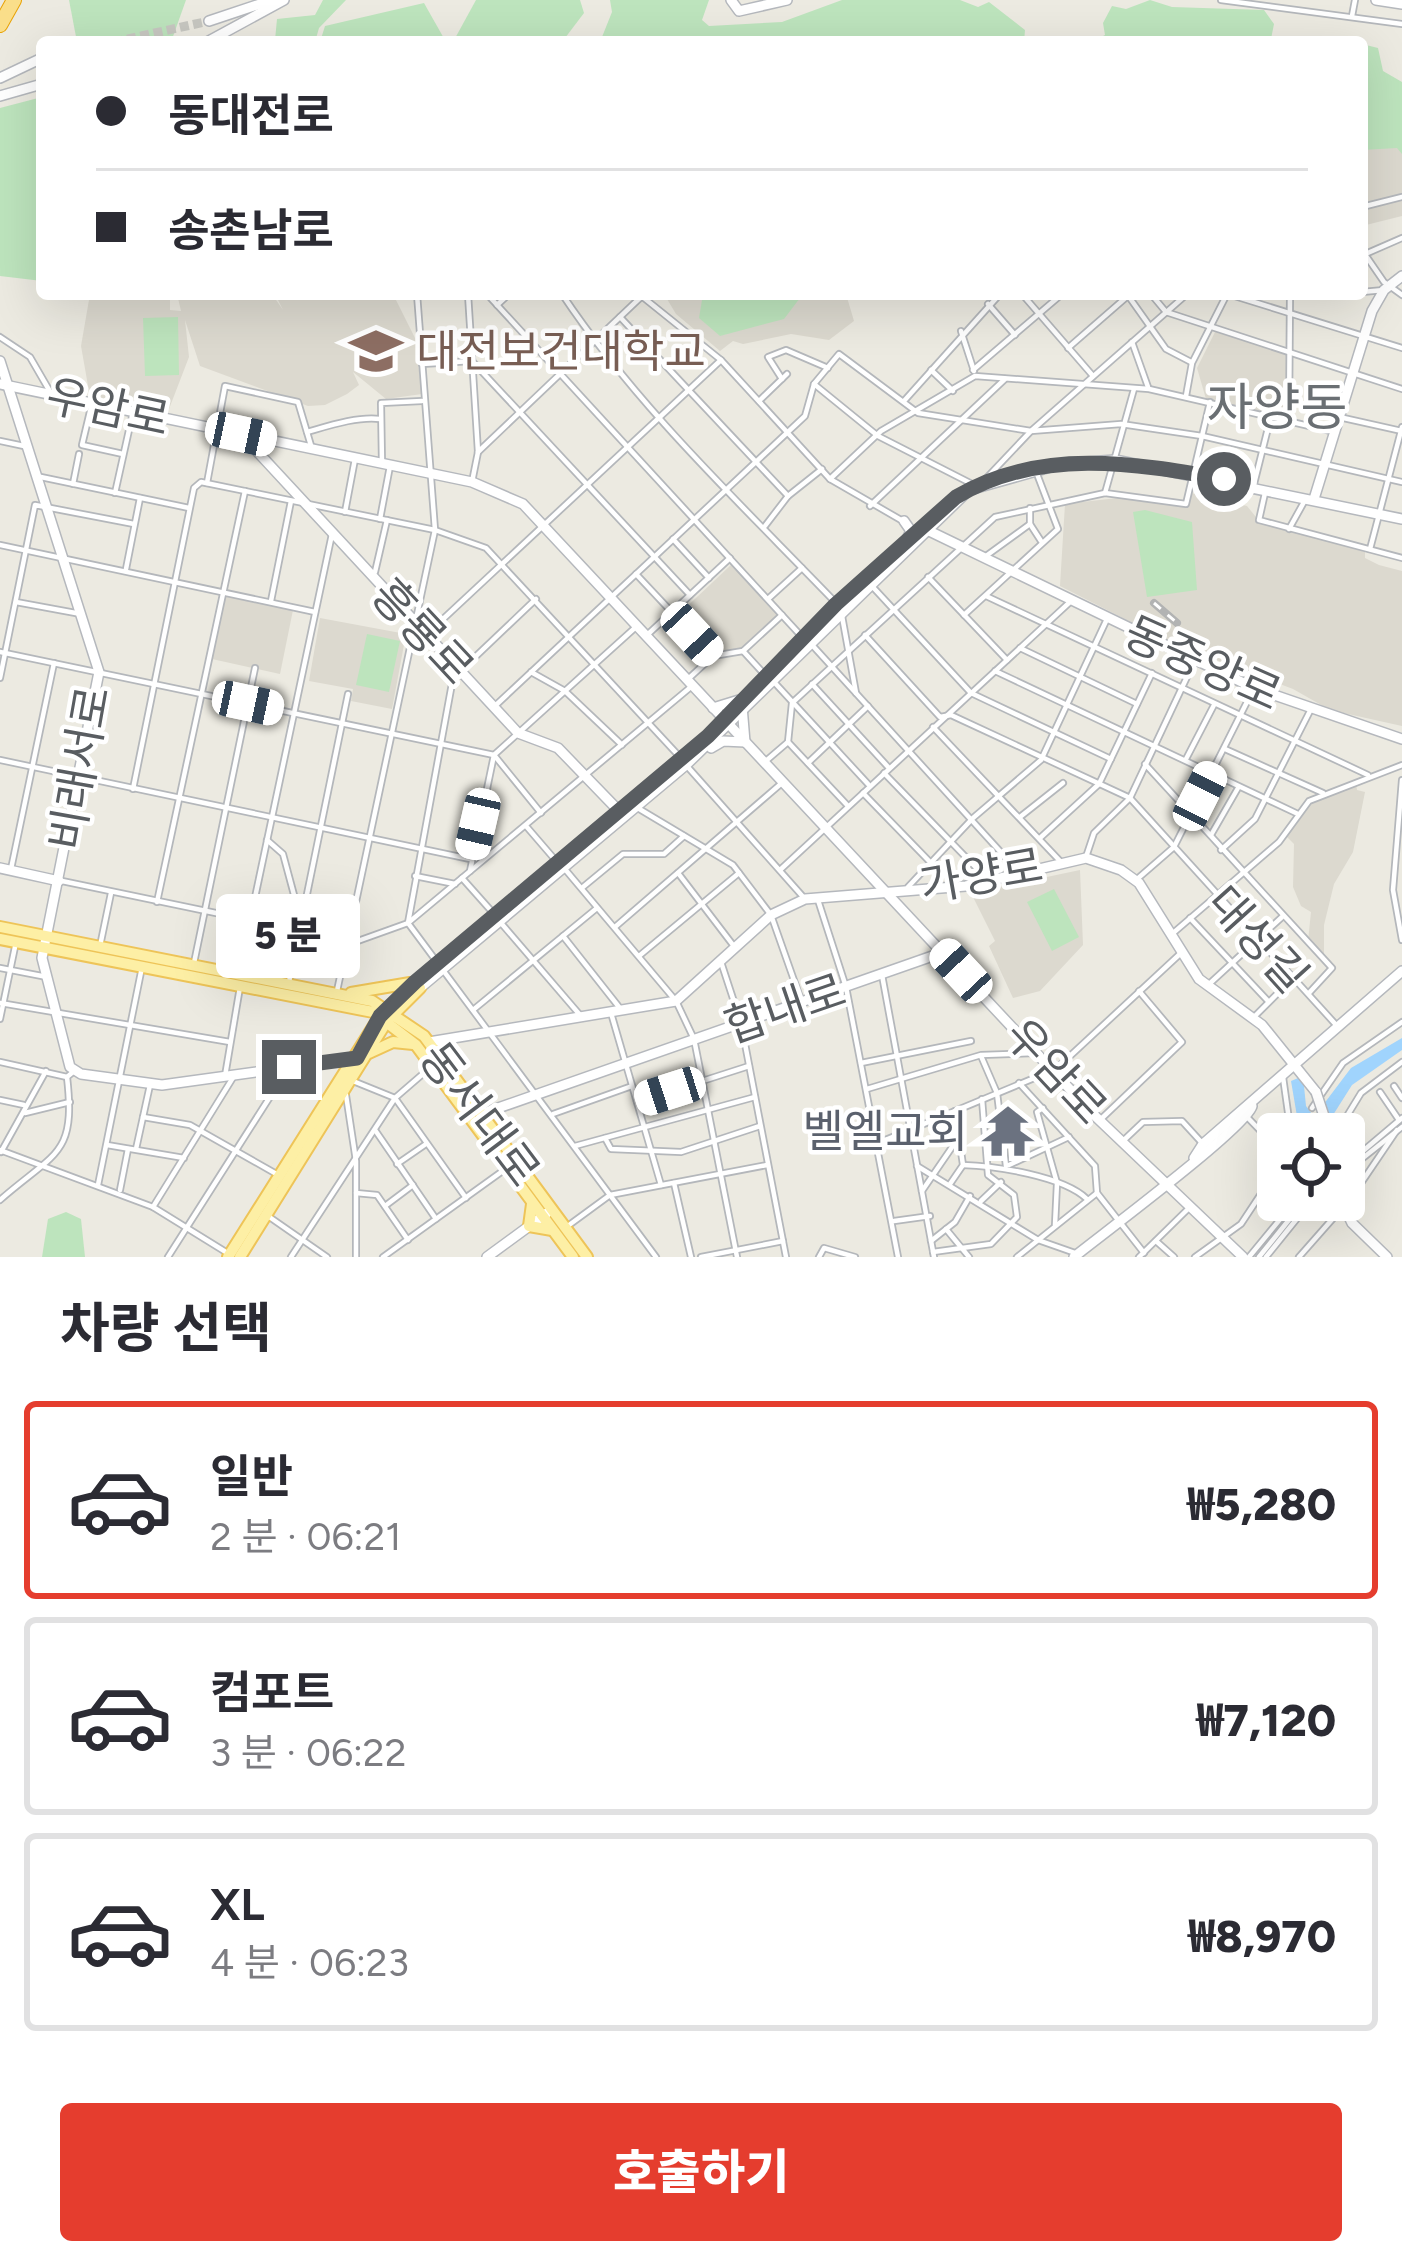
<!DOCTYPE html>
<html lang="ko">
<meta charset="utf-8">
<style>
body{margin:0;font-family:Figtree,"Noto Sans KR",sans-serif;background:#f2f2f3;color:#2b2b33;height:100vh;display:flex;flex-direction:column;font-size:45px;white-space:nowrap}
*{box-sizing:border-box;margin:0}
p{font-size:39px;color:#7c7c81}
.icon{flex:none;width:66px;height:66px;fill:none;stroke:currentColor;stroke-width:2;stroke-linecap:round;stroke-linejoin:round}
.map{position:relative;height:1257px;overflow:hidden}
.details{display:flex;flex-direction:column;background:#fff;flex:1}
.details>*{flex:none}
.hud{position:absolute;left:36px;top:36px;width:1332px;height:264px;border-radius:12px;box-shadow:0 12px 48px #0002;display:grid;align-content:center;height:264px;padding:0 60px;background:#fff}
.buttons{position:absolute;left:1257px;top:1113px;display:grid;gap:24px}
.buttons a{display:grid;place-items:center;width:108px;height:108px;border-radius:12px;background:#fff;box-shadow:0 12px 48px #0002;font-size:60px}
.end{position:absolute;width:54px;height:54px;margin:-27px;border:15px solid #595d61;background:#fff;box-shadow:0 0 0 6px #fff}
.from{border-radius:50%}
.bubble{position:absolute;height:84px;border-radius:12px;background:#fff;box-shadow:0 12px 48px #0002;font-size:39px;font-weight:800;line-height:84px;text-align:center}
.car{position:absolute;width:36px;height:72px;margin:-36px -18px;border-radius:15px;box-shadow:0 0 9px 3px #0007;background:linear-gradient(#fff 24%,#345 0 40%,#fff 0 76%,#345 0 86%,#fff 0)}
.hud b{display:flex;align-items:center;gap:42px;height:114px;font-size:45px}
.hud b+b{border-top:3px solid #e1e1e2}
.hud i{width:30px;height:30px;background:#2b2b33}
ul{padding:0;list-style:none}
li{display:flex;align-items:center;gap:36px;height:198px;margin:0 24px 18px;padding:0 36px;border:6px solid #e1e1e2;border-radius:12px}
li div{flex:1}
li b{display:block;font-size:45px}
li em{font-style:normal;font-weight:800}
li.current{border-color:#e53d2e}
li>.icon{width:108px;height:108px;stroke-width:1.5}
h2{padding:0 60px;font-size:54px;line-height:144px}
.button{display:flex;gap:24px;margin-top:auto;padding:24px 60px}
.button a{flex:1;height:138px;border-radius:12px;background:#e53d2e;color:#fff;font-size:48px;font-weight:800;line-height:138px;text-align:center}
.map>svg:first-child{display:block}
.education{fill:#dcd9cf}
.green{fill:#bde4bd}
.water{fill:#a0d4fd}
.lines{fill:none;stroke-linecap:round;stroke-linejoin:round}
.secondary-tunnel{stroke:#c7c7c1;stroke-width:9;stroke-dasharray:9 4.5;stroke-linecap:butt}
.street-casing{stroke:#b4b7bb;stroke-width:8}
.secondary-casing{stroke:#b5b8bd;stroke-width:12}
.primary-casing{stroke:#eec458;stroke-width:14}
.highway-casing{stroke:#e8a205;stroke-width:16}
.street{stroke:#fff;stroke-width:4.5}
.secondary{stroke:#fff;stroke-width:9}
.primary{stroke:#fdefa5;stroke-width:10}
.highway{stroke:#fade8a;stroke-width:14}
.rail-casing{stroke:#b2b3b3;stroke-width:8}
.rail{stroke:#fff;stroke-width:3;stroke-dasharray:9;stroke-linecap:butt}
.secondary-bridge-casing{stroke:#b5b8bd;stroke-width:12;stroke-linecap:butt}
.secondary-bridge{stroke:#fff;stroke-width:9}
.route{stroke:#595d61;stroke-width:15}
.labels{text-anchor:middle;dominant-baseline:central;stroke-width:9;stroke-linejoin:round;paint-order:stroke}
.education-label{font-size:45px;fill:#785e54;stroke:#fff;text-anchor:start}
.street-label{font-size:45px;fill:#595d61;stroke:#fff}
.worship-label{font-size:45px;fill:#5b616d;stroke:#fff;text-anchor:end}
.quarter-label{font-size:51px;fill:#6a6f73;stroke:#fff}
</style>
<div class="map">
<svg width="1402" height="1257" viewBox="0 0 1402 1257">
<rect width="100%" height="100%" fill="#eceae1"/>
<!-- education -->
<g class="education">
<polygon points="1362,138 1402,148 1402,216 1362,226"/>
<polygon points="90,294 170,294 170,310 181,311 177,294 272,294 283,310 275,294 393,294 415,338 422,394 386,399 353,372 359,385 347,394 325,405 308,406 200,366 185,320 189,357 169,409 90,397 81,346"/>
<polygon points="664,294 846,294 854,321 829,340 791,334 743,344 733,341 720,351 676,314"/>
<polygon points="1217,328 1288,350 1288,417 1206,399 1197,368"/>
<polygon points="1191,493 1247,506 1260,522 1365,552 1365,558 1379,565 1402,571 1402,726 1330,710 1293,689 1174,644 1060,586 1065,504 1126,497 1187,507"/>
<polygon points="732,564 779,614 741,649 715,654 679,614"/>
<polygon points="225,596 293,610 280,674 212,659"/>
<polygon points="320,618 406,634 392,709 351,701 353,689 309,681"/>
<polygon points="1356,782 1357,790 1365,792 1353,852 1334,884 1324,925 1324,957 1308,941 1311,912 1301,906 1293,887 1294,844 1286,836 1311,802"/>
<polygon points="1080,870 1083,945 1040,991 1013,998 989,946 995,941 971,893"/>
</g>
<!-- green -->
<g class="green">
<polygon points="69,0 186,0 171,42 77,42"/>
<polygon points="323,0 346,0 319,28 315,42 236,42 275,40 277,19 315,15"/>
<polygon points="476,0 580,0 584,13 562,42 453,42"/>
<polygon points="610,0 709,0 702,20 709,26 782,22 842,0 960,0 978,7 989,2 1025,30 1024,42 600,42 612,12"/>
<polygon points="1150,0 1172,7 1264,10 1274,24 1271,39 1091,42 1105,35 1103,23 1112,6 1126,9"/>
<polygon points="424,3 446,42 320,42 325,26"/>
<polygon points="1362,44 1378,48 1383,71 1402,82 1402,154 1397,148 1362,150"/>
<polygon points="42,97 42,281 0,276 0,108"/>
<polygon points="703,294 800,294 800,298 784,319 720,336 699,318"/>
<polygon points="178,317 179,375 145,376 143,318"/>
<polygon points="1145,510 1192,522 1197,590 1147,597 1133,512"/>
<polygon points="367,634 400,641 389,692 356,685"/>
<polygon points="1054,889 1079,937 1052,951 1027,902"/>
<polygon points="66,1212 81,1219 85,1257 42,1257 48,1219"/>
</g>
<!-- water -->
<polygon class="water" points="1402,1038 1402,1050 1352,1085 1321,1134 1300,1134 1291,1081 1303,1076 1306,1106 1314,1117 1351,1068"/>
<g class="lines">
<!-- secondary-tunnel -->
<polyline class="secondary-tunnel" points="114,42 209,21"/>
<!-- street casing -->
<g class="street-casing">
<g id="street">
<polyline points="1221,0 1402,24"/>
<polyline points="1352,16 1355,0"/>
<polyline points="1362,207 1402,197"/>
<polyline points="1362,250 1384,282 1402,295"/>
<polyline points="1363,255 1402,238"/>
<polyline points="1362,292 1384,290"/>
<polyline points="468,294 478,452 472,482"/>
<polyline points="487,294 803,638"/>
<path d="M562,294C638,408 742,505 837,604"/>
<polyline points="639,294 721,360 830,479 901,520"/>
<polyline points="1022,294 1093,376"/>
<polyline points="1127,294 1166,349 1191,362"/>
<polyline points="1151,294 1166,312 1402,389"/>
<polyline points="1228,294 1402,348"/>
<polyline points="988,304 1015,335"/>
<polyline points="497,305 509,294"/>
<polyline points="620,317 788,496"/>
<polyline points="961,331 974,371"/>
<polyline points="0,337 30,357 52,395"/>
<polyline points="1132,342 1148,387"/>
<polyline points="1068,348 1130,294"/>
<polyline points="422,364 472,361 690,595"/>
<polyline points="931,370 953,391"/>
<polyline points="973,370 1062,294"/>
<polyline points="782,379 768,357 786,350 828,368"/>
<polyline points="814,384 878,436 978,487 1031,431 1187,294"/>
<polyline points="1186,396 1192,363 1227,294"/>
<polyline points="759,401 787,374"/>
<polyline points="904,401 1000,294"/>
<polyline points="92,403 82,445 123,454"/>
<polyline points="1339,417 1402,431"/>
<polyline points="1289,420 1290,294"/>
<path d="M307,432C328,426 358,416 380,419"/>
<polyline points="0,441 24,446"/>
<polyline points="478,452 642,296"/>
<polyline points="382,464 381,403 422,401"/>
<polyline points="36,476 189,508"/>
<polyline points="830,479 881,431 975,376 1149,389 1335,432"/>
<polyline points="207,483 225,386 298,402 312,449"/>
<polyline points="73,484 79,454"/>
<polyline points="1254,484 1271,416"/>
<polyline points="115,493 133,412"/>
<polyline points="1105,493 1134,389"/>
<polyline points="1265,493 1259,520 1402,558"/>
<polyline points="870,506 1005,379"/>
<polyline points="1030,508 1030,524 1041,541"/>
<polyline points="345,512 355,459"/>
<polyline points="380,519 390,466"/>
<polyline points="765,526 788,496 822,469"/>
<polyline points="1289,529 1304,502"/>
<polyline points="673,539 709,578"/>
<polyline points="0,545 315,612"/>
<polyline points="1370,549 1402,427"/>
<polyline points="986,556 1030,524"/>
<polyline points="126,569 140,498"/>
<polyline points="375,572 387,520"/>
<polyline points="636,574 713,656 743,651 765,675"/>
<polyline points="928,577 1007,660"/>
<polyline points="870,584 971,693 1111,759"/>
<polyline points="986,596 1368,775"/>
<polyline points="536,599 453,678 408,923 656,1257"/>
<polyline points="768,599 802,568"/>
<polyline points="271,601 291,501"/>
<polyline points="16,602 81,614"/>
<polyline points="964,615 1058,529 1037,474"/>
<polyline points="842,616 856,693"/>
<polyline points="427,634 721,360"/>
<polyline points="865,635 940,717 951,715 1130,798 1338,1027"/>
<polyline points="646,636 730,558"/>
<polyline points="813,646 1018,871"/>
<polyline points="1020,648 1137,704"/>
<polyline points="743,651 782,615"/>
<polyline points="0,652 494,755 541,813"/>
<polyline points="995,671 1298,814"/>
<polyline points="531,672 565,691 622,745"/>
<polyline points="0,678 35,505 134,524"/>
<polyline points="687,680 713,656"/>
<polyline points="774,682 868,784"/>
<polyline points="812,684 889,768"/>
<polyline points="496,705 805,416 814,384 839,354 918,413 1031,431 1121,424 1202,436 1402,482"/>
<polyline points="933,727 1060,861"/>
<polyline points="788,742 848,806"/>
<polyline points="1225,749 1323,793"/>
<polyline points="1186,759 1214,705"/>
<polyline points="0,760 470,859"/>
<polyline points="767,760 788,742 792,703 995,517 1105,493 1186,504 1210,402"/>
<polyline points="808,763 868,706"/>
<polyline points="1145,764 1332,968 1309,993"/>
<polyline points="686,765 805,899"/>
<polyline points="884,773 988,880"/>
<polyline points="1402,780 1393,890 1402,940"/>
<polyline points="133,789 194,488 201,482 435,530 486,548 679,756"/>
<polyline points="863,793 930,862"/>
<polyline points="636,807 733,865 771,915 802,1003"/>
<polyline points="1020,817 1063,783"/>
<polyline points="526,826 557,862"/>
<polyline points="1211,835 1238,788"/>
<polyline points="1040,838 1099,784 1152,673"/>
<polyline points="267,840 283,854 301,921"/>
<polyline points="1221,850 1255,819 1310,711"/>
<polyline points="1086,857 1094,833 1130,798 1195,660"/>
<polyline points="564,868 676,1001 694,1039 737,1257"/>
<polyline points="11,869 54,663"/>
<polyline points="780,870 1071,601"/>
<polyline points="470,871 494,755 637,626"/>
<polyline points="678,873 733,945"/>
<polyline points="415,876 455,884"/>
<polyline points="462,878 494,914"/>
<polyline points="1136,880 1174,847 1254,688"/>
<polyline points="62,881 355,942 408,923 692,686"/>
<polyline points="583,887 623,854 664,854 684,836"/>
<polyline points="908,887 973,818 1041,760 1107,619"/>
<polyline points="817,897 846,987 898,1257"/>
<polyline points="157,902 245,491"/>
<polyline points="1190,918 1268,1001"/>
<polyline points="250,921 332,534"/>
<polyline points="501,923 580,1015"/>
<polyline points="615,927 783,782"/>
<polyline points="1172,934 1279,842 1309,801 1402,765"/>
<polyline points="563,936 619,1007"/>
<polyline points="100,946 111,893"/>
<polyline points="639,956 739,873"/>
<polyline points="721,962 741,1023 786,1257"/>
<polyline points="194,963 255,668"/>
<polyline points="0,968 47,977"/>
<polyline points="882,975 934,1257"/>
<polyline points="289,982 348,694"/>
<polyline points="1207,986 1282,917"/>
<polyline points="337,991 435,530 417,294"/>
<polyline points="0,1003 230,1042"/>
<polyline points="473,1010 597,908"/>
<polyline points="611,1013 661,1185"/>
<polyline points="1255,1016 1293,978"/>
<polyline points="0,1019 16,942"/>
<polyline points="981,1056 997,1093 1006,1166"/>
<polyline points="0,1062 67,1077"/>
<polyline points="861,1063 971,1041"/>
<polyline points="225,1076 240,987"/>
<polyline points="1283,1077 1291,1134"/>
<polyline points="353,1081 395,1098 466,1198"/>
<polyline points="1019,1083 1095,1166 1097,1193 1144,1253"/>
<polyline points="1394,1086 1402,1098"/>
<polyline points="867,1089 981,1055 1035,1053"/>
<polyline points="1380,1092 1399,1120"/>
<polyline points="346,1095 356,1161 356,1257"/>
<polyline points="0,1100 24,1105"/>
<polyline points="637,1102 749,1066"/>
<polyline points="1043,1108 1037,1112 1057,1183 1055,1225"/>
<polyline points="1312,1108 1343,1063 1402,1022"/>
<polyline points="25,1113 70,1102"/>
<polyline points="553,1114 632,1086"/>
<polyline points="143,1117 190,1125 280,1176"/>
<polyline points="1248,1118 1278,1149"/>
<polyline points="1100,1120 1182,1042 1139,991"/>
<polyline points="375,1130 436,1219"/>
<polyline points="1336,1134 1361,1093 1402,1062"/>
<polyline points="605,1138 611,1149 681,1152 760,1126"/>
<polyline points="1124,1140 1143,1122 1182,1121 1203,1144"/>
<polyline points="878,1143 1056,1069 1181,953"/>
<polyline points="107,1145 184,1158"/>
<polyline points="575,1146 755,1097"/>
<polyline points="136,1149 150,1085"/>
<polyline points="0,1150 153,1207 229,1254"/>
<polyline points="1,1152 46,1071"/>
<polyline points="397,1164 426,1144"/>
<path d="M963,1165C996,1166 1063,1176 1087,1199"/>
<polyline points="1009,1165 1069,1137"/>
<polyline points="917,1166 1038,1240 1078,1254"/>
<polyline points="1344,1167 1402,1118"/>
<polyline points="1344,1173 1402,1127"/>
<polyline points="674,1183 691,1257"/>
<polyline points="950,1184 963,1165 955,1111"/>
<polyline points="98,1185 142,967"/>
<polyline points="120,1190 128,1149"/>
<polyline points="922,1191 959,1137"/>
<polyline points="356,1193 377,1195 408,1240"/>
<path d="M0,1200C56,1151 76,1156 67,1077L73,1072"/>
<polyline points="981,1201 1001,1182"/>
<polyline points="385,1206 413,1185"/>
<polyline points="153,1207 234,1076"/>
<polyline points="268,1216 327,1257"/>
<polyline points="894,1221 930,1216"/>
<polyline points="565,1228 610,1195 767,1165"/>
<polyline points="946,1229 969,1257"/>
<polyline points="931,1241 955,1222 970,1196"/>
<polyline points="1156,1241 1174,1257"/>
<polyline points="933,1252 991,1244 1017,1217 1014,1195 988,1175 982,1099"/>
<polyline points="168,1257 289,1067"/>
<polyline points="291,1257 395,1098 432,1066"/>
<polyline points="383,1257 504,1170"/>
<polyline points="701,1257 783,1241"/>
<polyline points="819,1257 824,1248 855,1257"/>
<polyline points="1017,1257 1097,1193"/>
<polyline points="1139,1257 1189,1208"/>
<polyline points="1195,1257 1241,1224 1278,1168"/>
<polyline points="1249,1257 1296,1200"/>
<polyline points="1259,1257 1305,1200"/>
<polyline points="1266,1257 1312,1200"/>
<polyline points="1299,1257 1351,1198 1397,1130"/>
</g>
</g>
<!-- secondary casing -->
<g class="secondary-casing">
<g id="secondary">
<polyline points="731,0 739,11 787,0"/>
<polyline points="1376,0 1402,4"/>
<polyline points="209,21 272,0"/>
<polyline points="207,42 284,0"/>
<polyline points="0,78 42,58"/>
<polyline points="0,96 42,84"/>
<polyline points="0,361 99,672 42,958 70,1067 81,1074 162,1085 357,1058"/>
<polyline points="0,384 472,482 523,504 1094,1115 1243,1257"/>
<polyline points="241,434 518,733 558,748 618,810"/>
<polyline points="1314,499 1372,311 1384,290 1402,276"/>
<polyline points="904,521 911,531 906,541"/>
<polyline points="925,529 1254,688 1402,739"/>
<polyline points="777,664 914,538"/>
<polyline points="742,706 745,742"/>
<polyline points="713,708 739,700"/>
<polyline points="711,748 723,741 745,742"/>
<polyline points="0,868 59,881"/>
<polyline points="415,982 712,732"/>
<polyline points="420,988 686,765 969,490 1061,464 1115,460 1402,519"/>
<polyline points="429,1042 676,1001 771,915 805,899 966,886 1086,858 1121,870 1139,883 1199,979 1262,1025 1316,1092"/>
<polyline points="481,1114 944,952"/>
<polyline points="1344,1154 1358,1154"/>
<polyline points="1194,1158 1203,1144 1402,971"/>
<polyline points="1341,1200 1352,1223 1387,1257"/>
<polyline points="487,1257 547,1213"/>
<path d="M1074,1257C1100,1236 1249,1125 1252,1106"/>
</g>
</g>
<!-- primary casing -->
<g class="primary-casing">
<g id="primary">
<polyline points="0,927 372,1001 424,1036 587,1257"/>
<polyline points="0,939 373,1012 416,1045 573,1257"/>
<polyline points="351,993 410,983"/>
<polyline points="369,1053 393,1042 413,1044"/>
<polyline points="532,1204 529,1226 552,1230"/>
<polyline points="228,1257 380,1016 415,982"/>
<polyline points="240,1257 387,1021 420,988"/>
</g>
</g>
<!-- highway casing -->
<g class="highway-casing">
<polyline id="highway" points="0,25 14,0"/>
</g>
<!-- street -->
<use href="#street" class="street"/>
<!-- secondary -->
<use href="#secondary" class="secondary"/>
<!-- primary -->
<use href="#primary" class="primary"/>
<!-- highway -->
<use href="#highway" class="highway"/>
<!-- rail casing -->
<g class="rail-casing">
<polyline id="rail" points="1154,603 1177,623"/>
</g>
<!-- rail -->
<use href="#rail" class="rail"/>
<!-- secondary-bridge casing -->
<g class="secondary-bridge-casing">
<polyline id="secondary-bridge" points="1316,1092 1330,1134"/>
</g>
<!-- secondary-bridge -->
<use href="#secondary-bridge" class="secondary-bridge"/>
</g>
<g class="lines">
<!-- route -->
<path class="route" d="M289,1067L357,1058L380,1016L415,982L708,736L836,604L956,497C1040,447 1134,463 1224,479"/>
</g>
<!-- icons -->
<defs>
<g id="university-bare" transform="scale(4.14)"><path d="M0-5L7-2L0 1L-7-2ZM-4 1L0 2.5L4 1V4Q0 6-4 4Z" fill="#8d6e63" stroke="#fff" stroke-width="2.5" paint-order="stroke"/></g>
<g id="temple-bare" transform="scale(4.14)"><path d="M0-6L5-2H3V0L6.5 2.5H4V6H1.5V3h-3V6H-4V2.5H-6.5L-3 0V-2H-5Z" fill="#6b7280" stroke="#fff" stroke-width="2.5" paint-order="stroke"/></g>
</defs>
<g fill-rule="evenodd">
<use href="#university-bare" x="376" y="351"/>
<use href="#temple-bare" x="1008" y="1131"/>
</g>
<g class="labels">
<!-- education labels -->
<g class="education-label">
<text x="416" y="351">대전보건대학교</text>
</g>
<!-- street labels -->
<g class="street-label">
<text transform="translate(108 407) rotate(12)">우암로</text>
<text transform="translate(423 631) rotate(47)">흥룡로</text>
<text transform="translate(1203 663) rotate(24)">동중앙로</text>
<text transform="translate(79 768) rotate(-80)">비래서로</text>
<text transform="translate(981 875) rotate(-10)">가양로</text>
<text transform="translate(1258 939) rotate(48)">대성길</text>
<text transform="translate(785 1008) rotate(-19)">합내로</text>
<text transform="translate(1056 1071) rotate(47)">우암로</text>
<text transform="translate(480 1114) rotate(53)">동서대로</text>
</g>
<!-- worship labels -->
<g class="worship-label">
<text x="968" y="1131">벨엘교회</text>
</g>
<!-- quarter labels -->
<g class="quarter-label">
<text x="1277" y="407">자양동</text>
</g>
</g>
</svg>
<div class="buttons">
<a><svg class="icon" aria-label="locate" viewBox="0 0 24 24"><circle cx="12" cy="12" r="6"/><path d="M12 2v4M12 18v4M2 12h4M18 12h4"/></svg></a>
</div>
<i class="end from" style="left:1224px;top:479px"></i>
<i class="end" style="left:289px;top:1067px"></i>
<div class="bubble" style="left:216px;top:894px;width:144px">5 분</div>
<i class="car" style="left:241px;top:434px;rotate:102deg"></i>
<i class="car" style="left:692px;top:634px;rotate:137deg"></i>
<i class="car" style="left:248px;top:703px;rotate:102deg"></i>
<i class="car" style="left:1200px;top:796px;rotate:27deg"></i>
<i class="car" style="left:478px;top:824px;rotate:193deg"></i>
<i class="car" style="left:961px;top:971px;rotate:317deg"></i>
<i class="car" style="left:670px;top:1091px;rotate:252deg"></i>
<div class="hud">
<b><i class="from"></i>동대전로</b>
<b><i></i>송촌남로</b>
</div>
</div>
<section class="details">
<h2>차량 선택</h2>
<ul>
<li class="current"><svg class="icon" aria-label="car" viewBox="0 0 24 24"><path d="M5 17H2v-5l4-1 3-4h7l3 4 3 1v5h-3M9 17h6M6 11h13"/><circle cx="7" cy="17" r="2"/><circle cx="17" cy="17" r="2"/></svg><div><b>일반</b><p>2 분 · 06:21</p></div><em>₩5,280</em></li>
<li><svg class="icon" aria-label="car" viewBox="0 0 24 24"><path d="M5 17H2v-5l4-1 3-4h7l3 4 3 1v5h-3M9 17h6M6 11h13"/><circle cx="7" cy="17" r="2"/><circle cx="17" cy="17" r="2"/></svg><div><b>컴포트</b><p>3 분 · 06:22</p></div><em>₩7,120</em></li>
<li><svg class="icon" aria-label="car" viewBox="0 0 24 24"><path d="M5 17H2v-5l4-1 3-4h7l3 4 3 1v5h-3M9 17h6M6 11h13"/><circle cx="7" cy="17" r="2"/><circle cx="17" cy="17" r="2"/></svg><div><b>XL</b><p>4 분 · 06:23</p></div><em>₩8,970</em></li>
</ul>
<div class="button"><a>호출하기</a></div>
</section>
